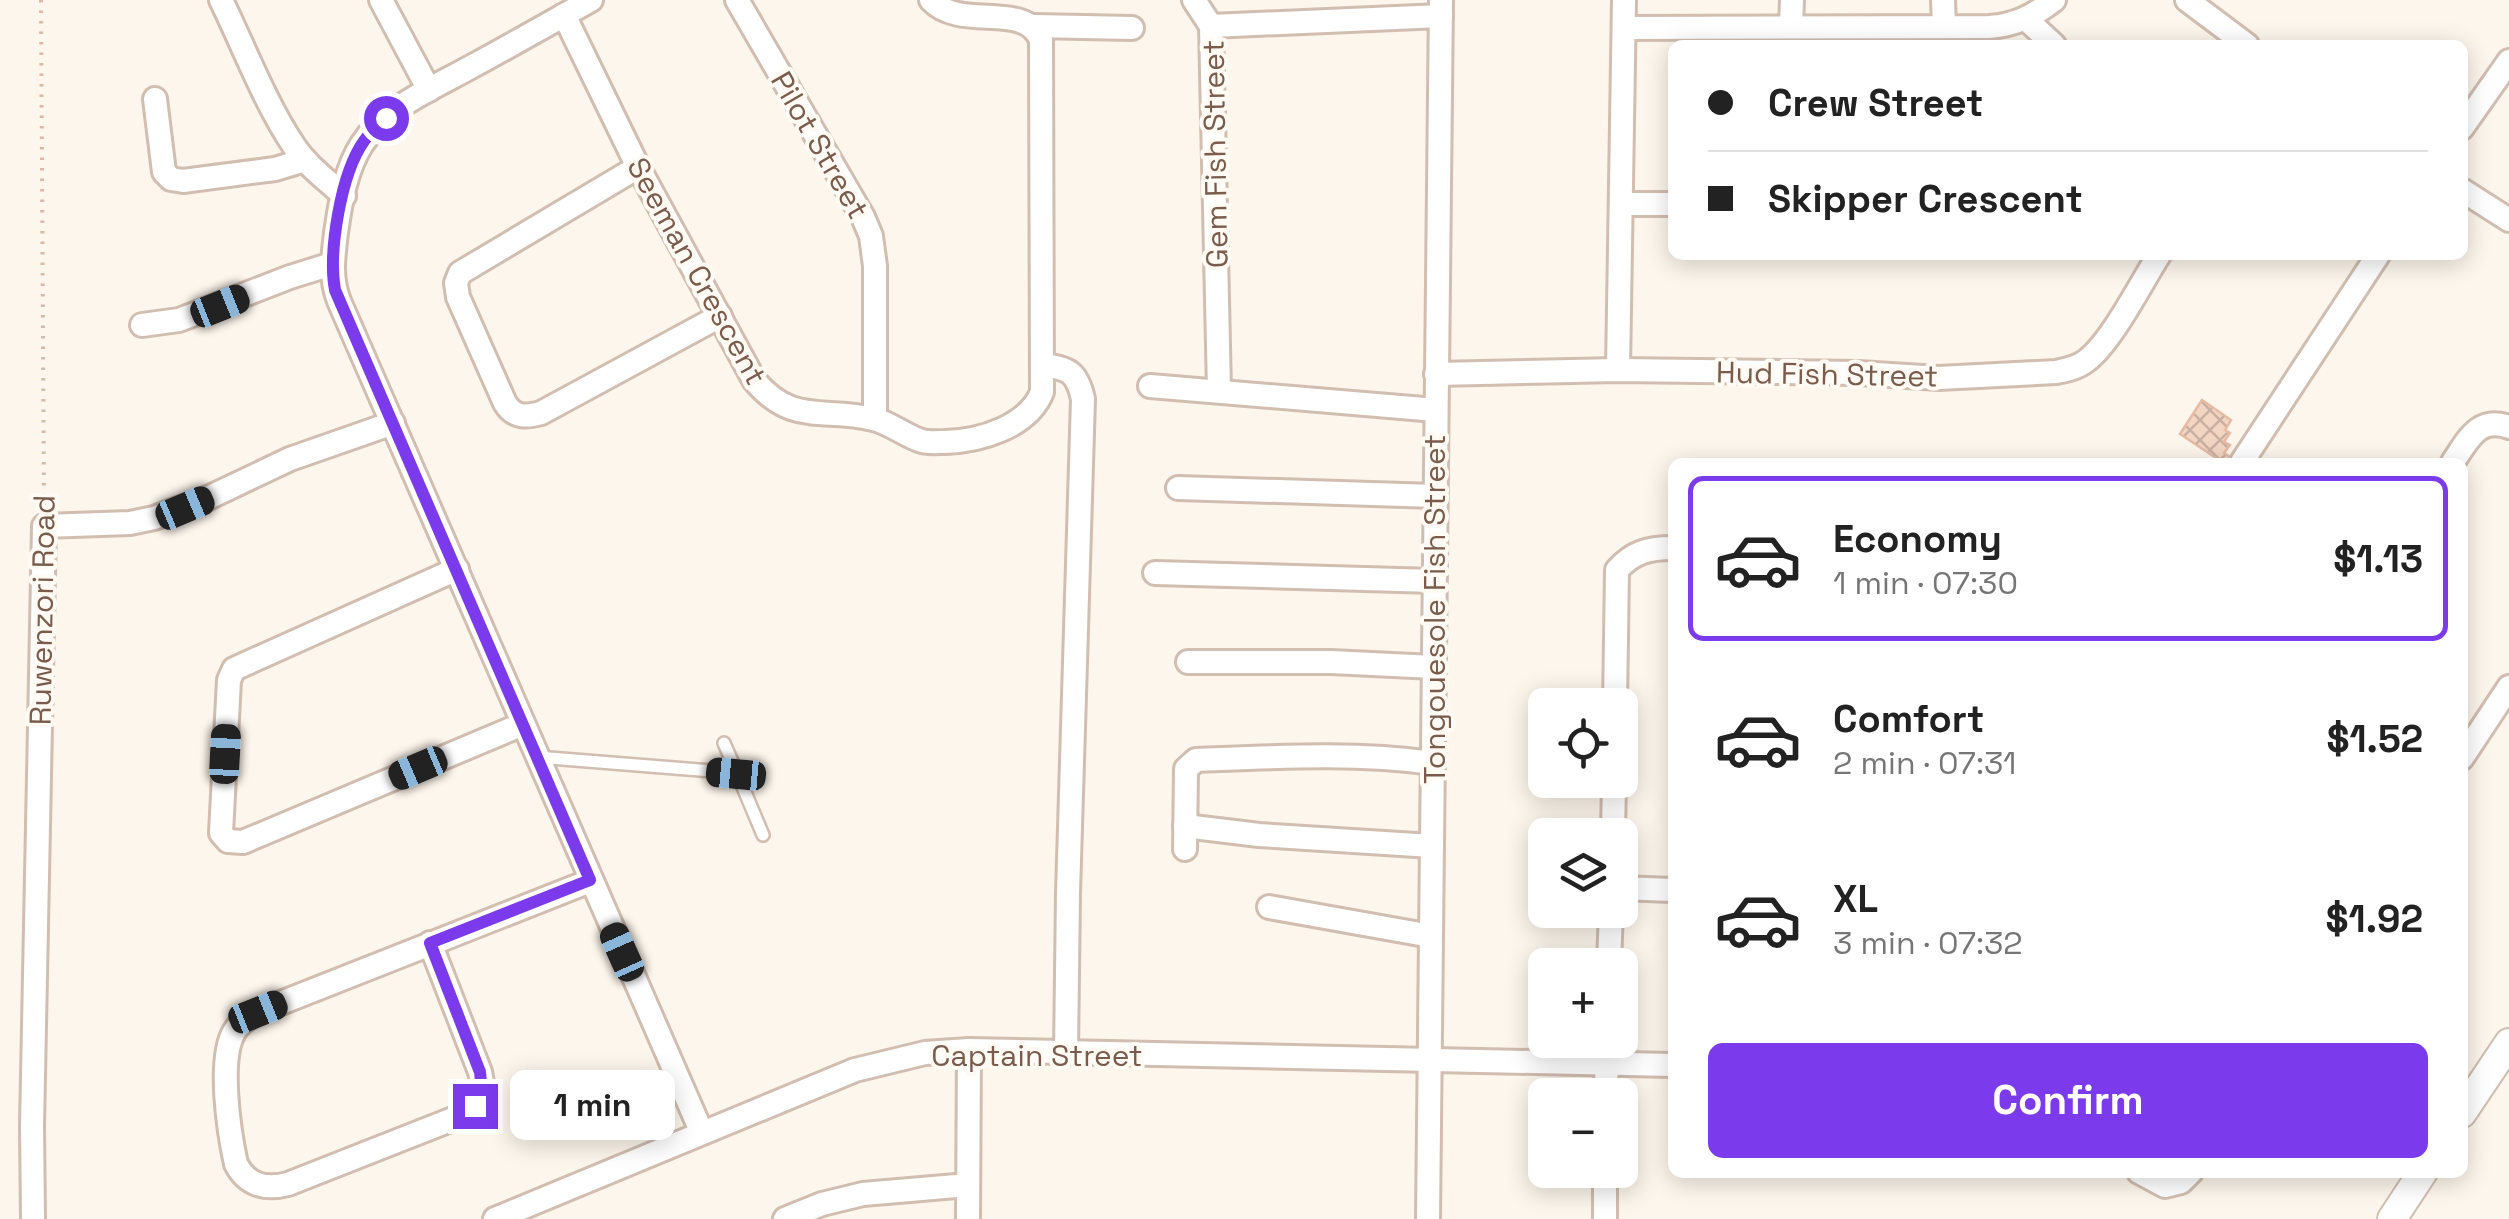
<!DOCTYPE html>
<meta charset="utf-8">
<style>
body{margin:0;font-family:"Space Grotesk",sans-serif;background:#f2f2f2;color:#222;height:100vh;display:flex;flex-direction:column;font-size:38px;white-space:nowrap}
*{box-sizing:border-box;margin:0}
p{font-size:32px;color:#767676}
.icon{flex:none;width:55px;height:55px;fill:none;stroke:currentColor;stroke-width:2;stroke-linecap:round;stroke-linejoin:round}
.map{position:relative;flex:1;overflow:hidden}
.panel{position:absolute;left:1668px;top:458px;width:800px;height:720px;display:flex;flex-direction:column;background:#fff;border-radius:15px;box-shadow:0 5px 25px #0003}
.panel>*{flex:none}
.top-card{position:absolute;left:1668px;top:40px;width:800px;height:220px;border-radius:15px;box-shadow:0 5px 25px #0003;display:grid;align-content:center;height:220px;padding:0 40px;background:#fff}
.fabs{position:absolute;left:1528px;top:688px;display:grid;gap:20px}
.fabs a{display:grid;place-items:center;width:110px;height:110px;border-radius:15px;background:#fff;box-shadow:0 5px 25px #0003;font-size:50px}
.end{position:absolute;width:45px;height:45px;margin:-22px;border:12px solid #7c3aed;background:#fff;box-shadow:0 0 0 5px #fff}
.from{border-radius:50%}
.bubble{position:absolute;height:70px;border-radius:15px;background:#fff;box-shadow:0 5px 25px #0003;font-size:32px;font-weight:800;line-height:70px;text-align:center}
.car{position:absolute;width:30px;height:60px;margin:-30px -15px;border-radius:12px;box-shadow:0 0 8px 2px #0007;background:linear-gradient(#222 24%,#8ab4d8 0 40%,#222 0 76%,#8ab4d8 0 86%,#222 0)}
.top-card b{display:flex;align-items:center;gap:35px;height:95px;font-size:38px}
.top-card b+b{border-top:2px solid #e0e0e0}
.top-card i{width:25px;height:25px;background:#222}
ul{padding:18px 0 0;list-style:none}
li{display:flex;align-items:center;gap:30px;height:165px;margin:0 20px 15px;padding:0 20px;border:5px solid transparent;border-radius:15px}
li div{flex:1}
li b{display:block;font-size:38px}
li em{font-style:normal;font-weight:800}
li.current{border-color:#7c3aed}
li>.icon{width:90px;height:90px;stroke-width:1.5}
.primary-button{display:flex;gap:20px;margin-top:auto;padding:20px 40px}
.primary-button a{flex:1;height:115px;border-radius:15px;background:#7c3aed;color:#fff;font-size:40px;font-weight:800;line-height:115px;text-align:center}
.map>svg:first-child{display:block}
.building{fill:url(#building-cross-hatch);stroke:#e6bba3;stroke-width:2.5}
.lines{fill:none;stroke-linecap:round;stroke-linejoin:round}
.service-casing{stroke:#d1beb0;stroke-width:16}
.minor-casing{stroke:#d1beb0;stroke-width:28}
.tertiary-casing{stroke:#d1beb0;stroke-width:32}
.path{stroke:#d9b8a5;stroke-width:4;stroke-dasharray:2.5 8;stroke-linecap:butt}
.service{stroke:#fff;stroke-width:11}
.minor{stroke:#fff;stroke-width:22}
.tertiary{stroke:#fff;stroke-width:28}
.route{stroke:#7c3aed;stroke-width:12}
.labels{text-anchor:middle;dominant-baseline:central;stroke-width:8;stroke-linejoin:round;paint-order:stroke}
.street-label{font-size:30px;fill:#7a5c4d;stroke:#fffaf3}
</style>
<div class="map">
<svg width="2509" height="1219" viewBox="0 0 2509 1219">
<defs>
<pattern id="building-cross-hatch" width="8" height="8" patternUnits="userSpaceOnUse" patternTransform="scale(2.5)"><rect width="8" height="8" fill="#f3d5c3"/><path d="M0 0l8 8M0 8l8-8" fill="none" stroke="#cab0a1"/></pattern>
</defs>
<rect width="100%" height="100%" fill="#fdf6ec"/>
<!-- building -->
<polygon class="building" points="2202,400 2231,420 2225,430 2230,433 2224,442 2230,445 2224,453 2230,457 2227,462 2222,462 2180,434"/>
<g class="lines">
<!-- service casing -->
<g class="service-casing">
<g id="service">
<polyline points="724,743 737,773"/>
<polyline points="537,757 737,773 763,835"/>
</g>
</g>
<!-- minor casing -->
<g class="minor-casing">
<g id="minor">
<path d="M221,0C244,47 265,103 294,146C307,166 327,180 344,196"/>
<polyline points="381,0 429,90"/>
<path d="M591,0C550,23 510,46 469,68C433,88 385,108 362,144C346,168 340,204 336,233C333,257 330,278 339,301C462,578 579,856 702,1133"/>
<polyline points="737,0 863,217 871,236 875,266 875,419"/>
<polyline points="1194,0 1211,26"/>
<polyline points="1943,0 1944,27"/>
<polyline points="2187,0 2247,45"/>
<path d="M564,15L638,167L754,380C792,426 824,407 873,419C891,423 905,436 922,441C929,443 938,442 945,442C980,441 1028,427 1042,392L1041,40C1025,0 961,32 931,0"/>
<polyline points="2027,20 2054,45"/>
<polyline points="1034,26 1132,28"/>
<polyline points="1791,26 1792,0"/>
<path d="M1624,28L1989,27C2016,25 2033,16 2054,0"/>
<polyline points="155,99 164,172 171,179 183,181 275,169 305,160"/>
<polyline points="2462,128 2509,61"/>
<path d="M638,167L460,273L456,283L458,297L505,403C514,418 526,417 541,413L720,316"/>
<polyline points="2462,190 2509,220"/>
<polyline points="1621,204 1672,204"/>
<polyline points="142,325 179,320 290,277 332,264"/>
<path d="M1042,365C1069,368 1077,372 1083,399L1068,893L1066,1052"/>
<polyline points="1618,370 1624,0"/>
<path d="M1436,374L1618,370L1859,373L1939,378L2056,372C2066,370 2077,368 2086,361C2111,343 2141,283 2159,255"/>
<polyline points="1150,386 1436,410"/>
<polyline points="1219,391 1211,26 1441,16"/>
<polyline points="2242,462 2378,255"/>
<path d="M2453,462C2468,440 2478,416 2509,427"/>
<polyline points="1178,488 1435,496"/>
<polyline points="457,569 234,669 229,680 221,833 228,841 243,842 523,724"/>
<polyline points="1155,573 1434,581"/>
<polyline points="1188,662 1331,662 1434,667"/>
<path d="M1615,705L1617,570C1633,552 1649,548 1672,548"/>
<polyline points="2462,758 2509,687"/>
<polyline points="1185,826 1259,835 1432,846"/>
<polyline points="1613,835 1614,780"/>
<path d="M1185,849L1186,769L1196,760C1275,757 1355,752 1433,763"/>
<polyline points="1620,888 1672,890"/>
<polyline points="1269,907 1431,936"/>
<path d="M430,943L480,1072C487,1100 477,1107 453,1119L288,1184C265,1190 247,1185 236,1164C229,1132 218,1060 234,1032C239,1023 249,1017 258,1012L590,881"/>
<polyline points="1609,965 1611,910"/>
<polyline points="1606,1095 1607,1040"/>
<polyline points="2139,1172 2165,1186 2181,1182 2191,1172"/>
<polyline points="33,1219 32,1126 44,526 130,523 154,518 208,498 290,459 393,423"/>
<polyline points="495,1219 855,1070 925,1053 969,1050 1672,1065"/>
<polyline points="785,1219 822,1204 863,1194 968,1185"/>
<polyline points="968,1219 969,1050"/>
<polyline points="1428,1219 1441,0"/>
<polyline points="1605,1219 1605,1170"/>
</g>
</g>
<!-- tertiary casing -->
<g class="tertiary-casing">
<g id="tertiary">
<polyline points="2462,1113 2509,1043"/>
<polyline points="2392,1219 2423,1172"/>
</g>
</g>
<!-- path -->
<polyline class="path" points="41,0 44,505"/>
<!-- service -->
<use href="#service" class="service"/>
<!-- minor -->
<use href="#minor" class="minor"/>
<!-- tertiary -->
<use href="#tertiary" class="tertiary"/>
</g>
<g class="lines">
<!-- route -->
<path class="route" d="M386,118C378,125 370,132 364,141C341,173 328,252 335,290L590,880L430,943L480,1072L482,1092L475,1106"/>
</g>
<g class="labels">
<!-- street labels -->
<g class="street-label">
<text transform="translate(820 145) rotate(60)">Pilot Street</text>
<text transform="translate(1215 154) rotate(-91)">Gem Fish Street</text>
<text transform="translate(697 271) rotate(61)">Seeman Crescent</text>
<text transform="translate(1827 374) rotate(1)">Hud Fish Street</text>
<text transform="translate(1434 609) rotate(-90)">Tongouesole Fish Street</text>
<text transform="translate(42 610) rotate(-89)">Ruwenzori Road</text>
<text x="1037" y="1055">Captain Street</text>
</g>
</g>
</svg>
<div class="fabs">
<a><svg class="icon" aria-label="locate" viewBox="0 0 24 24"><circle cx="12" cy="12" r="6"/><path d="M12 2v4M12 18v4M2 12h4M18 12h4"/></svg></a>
<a><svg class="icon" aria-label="layers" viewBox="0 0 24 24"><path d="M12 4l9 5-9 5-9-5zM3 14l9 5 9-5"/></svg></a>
<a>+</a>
<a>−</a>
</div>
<i class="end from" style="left:386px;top:118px"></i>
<i class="end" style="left:475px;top:1106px"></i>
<div class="bubble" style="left:510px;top:1070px;width:165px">1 min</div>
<i class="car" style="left:220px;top:306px;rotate:68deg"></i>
<i class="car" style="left:185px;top:508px;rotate:67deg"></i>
<i class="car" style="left:225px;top:754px;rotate:3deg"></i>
<i class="car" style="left:418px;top:768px;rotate:247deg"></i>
<i class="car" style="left:736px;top:774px;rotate:275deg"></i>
<i class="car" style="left:622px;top:952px;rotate:336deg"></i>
<i class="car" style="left:258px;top:1012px;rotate:68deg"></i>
<div class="top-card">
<b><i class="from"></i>Crew Street</b>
<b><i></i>Skipper Crescent</b>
</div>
<section class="panel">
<ul>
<li class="current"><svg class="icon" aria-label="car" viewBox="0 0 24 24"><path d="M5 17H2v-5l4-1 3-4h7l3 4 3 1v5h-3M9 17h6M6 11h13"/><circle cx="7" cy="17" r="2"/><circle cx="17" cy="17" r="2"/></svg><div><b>Economy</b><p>1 min · 07:30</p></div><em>$1.13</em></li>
<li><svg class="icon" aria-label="car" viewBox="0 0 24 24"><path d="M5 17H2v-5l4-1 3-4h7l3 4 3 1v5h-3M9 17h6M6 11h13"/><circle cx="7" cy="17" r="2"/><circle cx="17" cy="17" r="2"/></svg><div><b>Comfort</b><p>2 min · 07:31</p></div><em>$1.52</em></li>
<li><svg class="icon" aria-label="car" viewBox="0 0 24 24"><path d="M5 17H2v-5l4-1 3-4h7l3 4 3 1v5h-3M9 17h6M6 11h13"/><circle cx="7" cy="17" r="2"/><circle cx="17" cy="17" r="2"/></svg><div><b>XL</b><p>3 min · 07:32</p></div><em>$1.92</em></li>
</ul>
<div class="primary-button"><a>Confirm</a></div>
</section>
</div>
